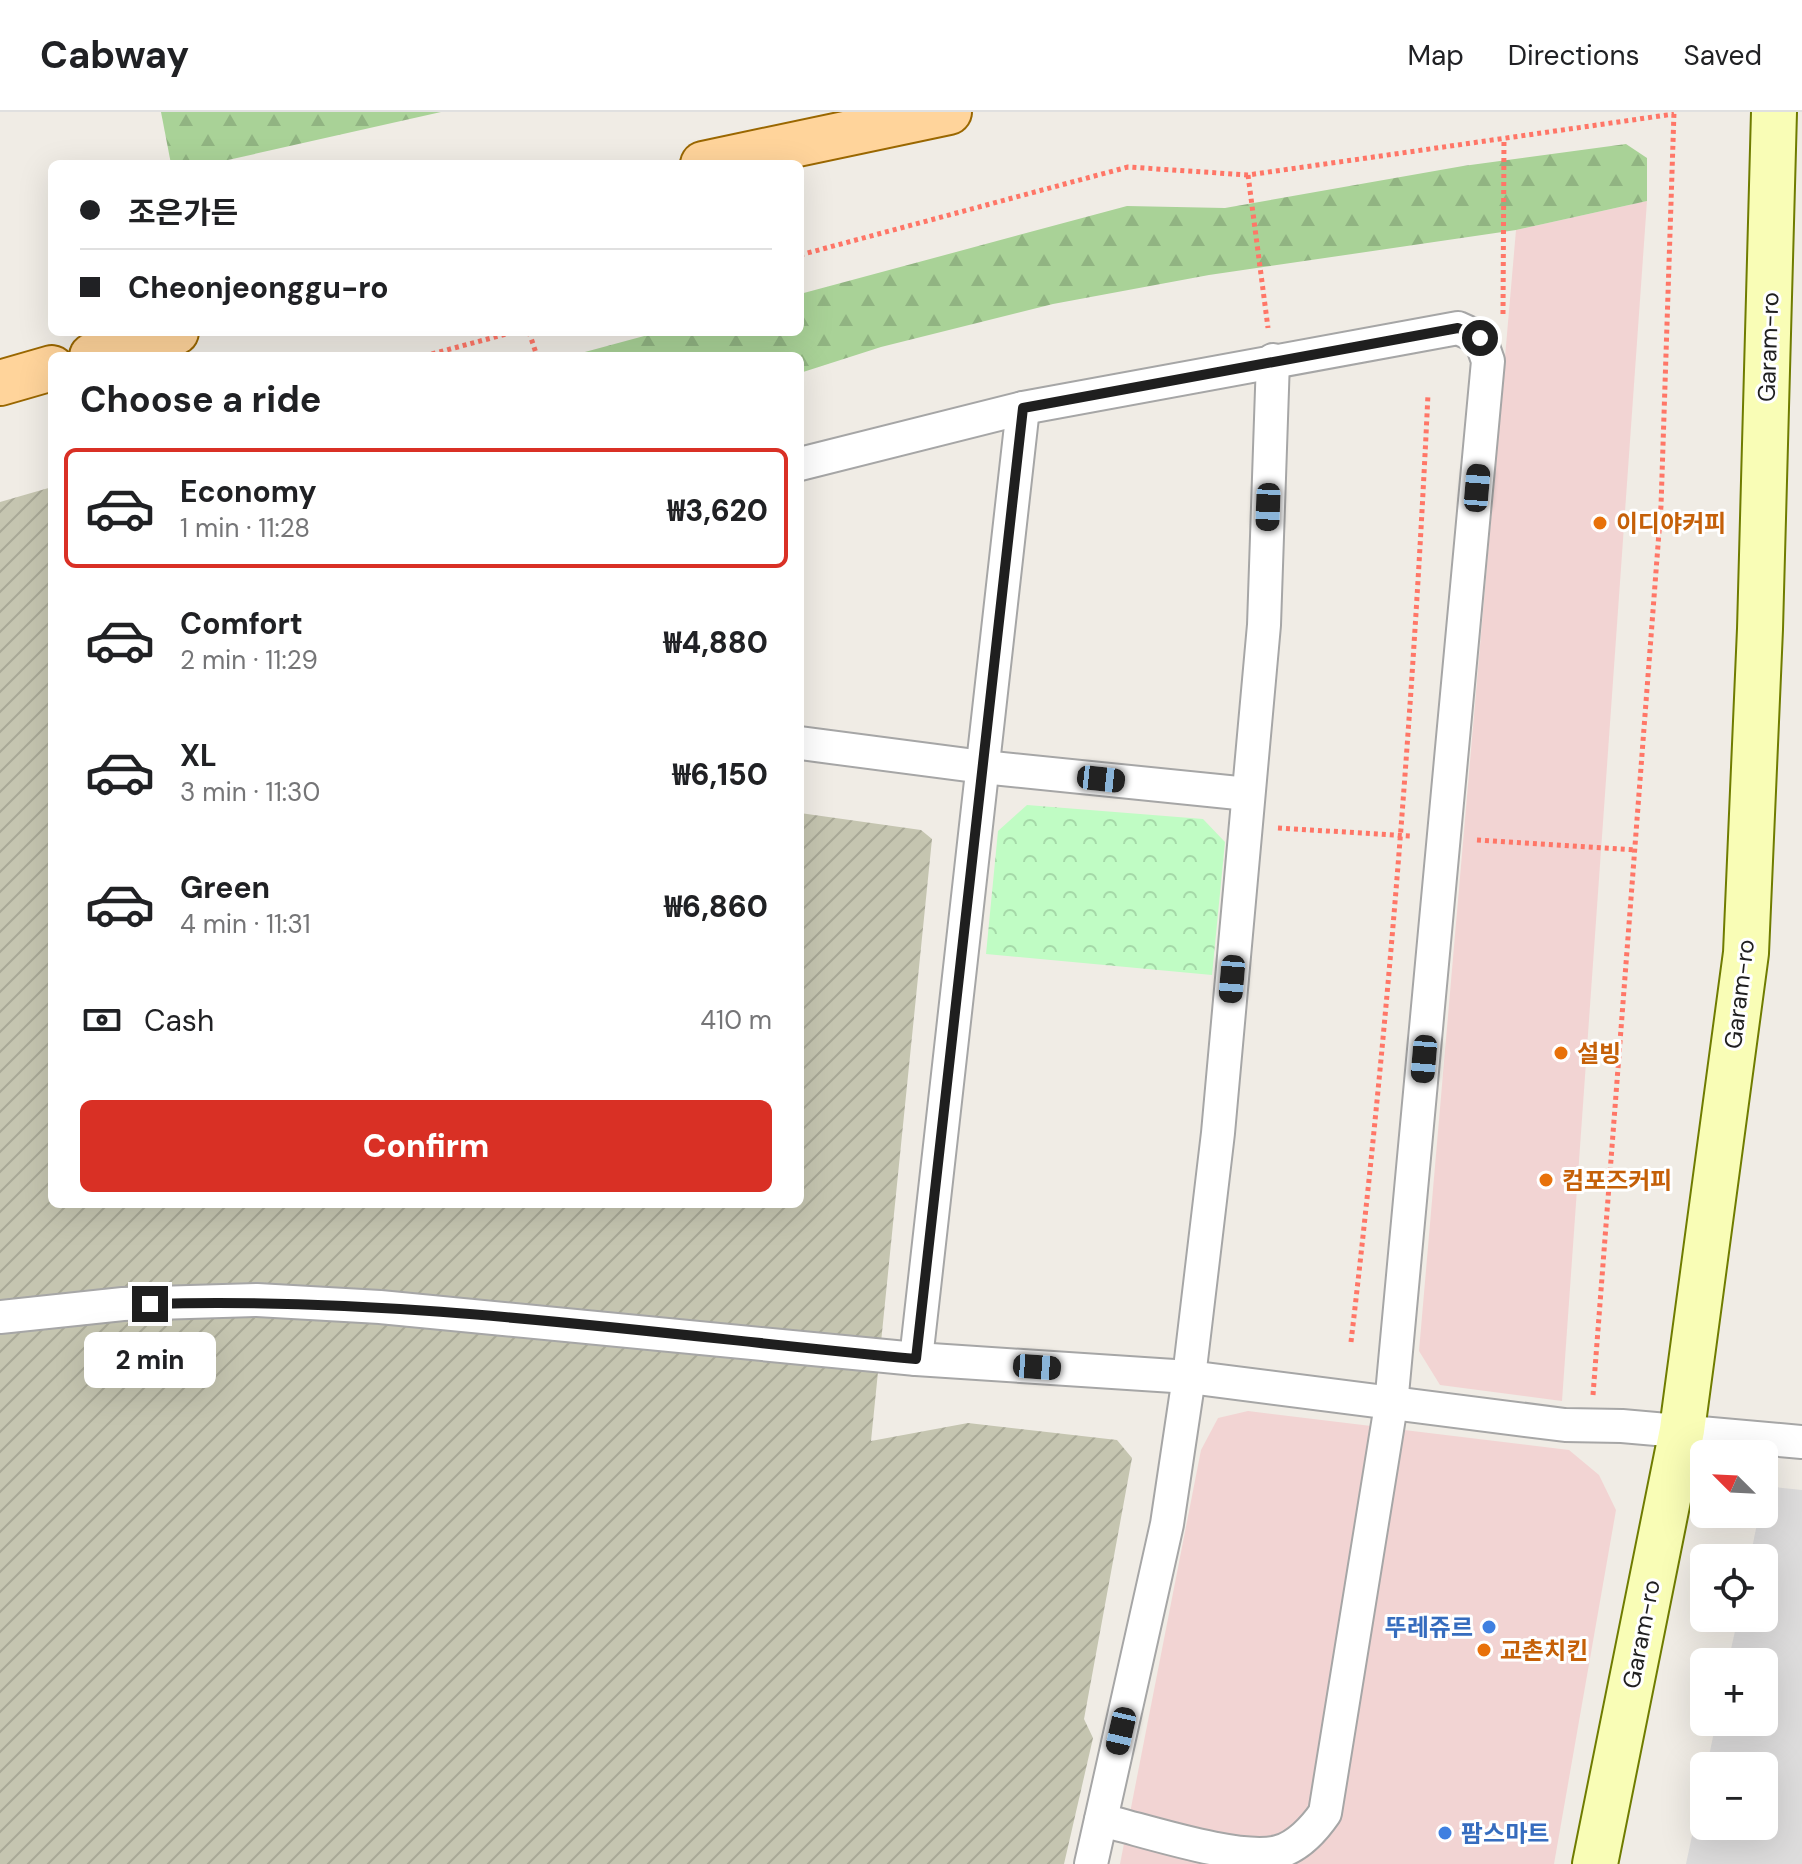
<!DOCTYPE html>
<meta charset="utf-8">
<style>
body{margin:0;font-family:"DM Sans","Noto Sans KR",sans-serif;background:#f6f6f6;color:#202124;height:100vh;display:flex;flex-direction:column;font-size:30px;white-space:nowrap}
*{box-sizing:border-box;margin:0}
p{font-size:26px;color:#757577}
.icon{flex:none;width:44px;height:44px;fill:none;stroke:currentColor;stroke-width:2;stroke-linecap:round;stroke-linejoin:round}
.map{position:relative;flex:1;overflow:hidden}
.sheet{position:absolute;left:48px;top:240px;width:756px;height:856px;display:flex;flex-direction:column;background:#fff;border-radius:12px;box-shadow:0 8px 32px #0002}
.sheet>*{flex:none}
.top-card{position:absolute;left:48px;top:48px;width:756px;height:176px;border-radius:12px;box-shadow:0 8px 32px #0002;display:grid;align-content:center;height:176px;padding:0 32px;background:#fff}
.needle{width:52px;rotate:294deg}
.tools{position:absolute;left:1690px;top:1328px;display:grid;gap:16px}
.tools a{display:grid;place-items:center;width:88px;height:88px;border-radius:12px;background:#fff;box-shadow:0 8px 32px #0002;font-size:40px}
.end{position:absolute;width:36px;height:36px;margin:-18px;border:10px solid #1f1f1f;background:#fff;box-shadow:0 0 0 4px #fff}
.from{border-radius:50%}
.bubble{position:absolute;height:56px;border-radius:12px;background:#fff;box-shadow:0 8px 32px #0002;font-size:26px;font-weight:800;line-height:56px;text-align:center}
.car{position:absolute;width:24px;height:48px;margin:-24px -12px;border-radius:10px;box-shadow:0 0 6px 2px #0007;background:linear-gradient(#222 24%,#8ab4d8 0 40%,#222 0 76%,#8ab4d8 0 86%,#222 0)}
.top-card b{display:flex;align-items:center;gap:28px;height:76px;font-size:30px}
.top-card b+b{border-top:2px solid #e0e0e0}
.top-card i{width:20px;height:20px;background:#202124}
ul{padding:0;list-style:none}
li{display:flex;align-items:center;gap:24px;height:120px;margin:0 16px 12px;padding:0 16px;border:4px solid transparent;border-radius:12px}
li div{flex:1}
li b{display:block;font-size:30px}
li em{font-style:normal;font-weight:800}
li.on{border-color:#d93025}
li>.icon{width:72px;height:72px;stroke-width:1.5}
h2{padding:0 32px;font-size:36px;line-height:96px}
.pay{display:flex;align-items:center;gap:20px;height:88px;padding:0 32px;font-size:30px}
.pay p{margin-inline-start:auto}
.button{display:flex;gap:16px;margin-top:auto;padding:16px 32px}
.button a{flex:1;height:92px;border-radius:12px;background:#d93025;color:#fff;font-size:32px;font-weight:800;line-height:92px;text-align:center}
header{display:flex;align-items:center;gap:48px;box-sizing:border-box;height:112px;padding:0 40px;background:#fff;border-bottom:2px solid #e0e0e0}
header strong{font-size:38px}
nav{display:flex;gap:44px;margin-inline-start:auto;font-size:28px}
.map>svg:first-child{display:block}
.residential{fill:#dddcdc}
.commercial{fill:#f2d4d3}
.construction{fill:url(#construction-furrows)}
.forest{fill:url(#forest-firs)}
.park{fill:url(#park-crowns)}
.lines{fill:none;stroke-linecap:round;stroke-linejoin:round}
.street-casing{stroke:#a6a6a6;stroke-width:36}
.secondary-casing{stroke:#6f7c00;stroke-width:48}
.primary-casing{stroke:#9a6700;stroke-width:48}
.path{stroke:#ff7667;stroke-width:5;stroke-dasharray:4 4;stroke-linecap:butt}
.street{stroke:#fff;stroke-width:32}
.secondary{stroke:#f9fdb6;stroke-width:44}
.primary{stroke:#ffd49b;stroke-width:44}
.route{stroke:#1f1f1f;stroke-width:10}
.food-dot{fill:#e8710a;stroke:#fff;stroke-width:3}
.shop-dot{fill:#3f7fe0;stroke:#fff;stroke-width:3}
.labels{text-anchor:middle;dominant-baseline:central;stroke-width:6;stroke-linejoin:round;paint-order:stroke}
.street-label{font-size:24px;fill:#1f1f1f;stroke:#fff}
.food-label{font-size:24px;font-weight:bold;fill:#c56008;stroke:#fff;text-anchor:start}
.shop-label{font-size:24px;font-weight:bold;fill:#366cbe;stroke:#fff;text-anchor:end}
</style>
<header>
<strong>Cabway</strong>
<nav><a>Map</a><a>Directions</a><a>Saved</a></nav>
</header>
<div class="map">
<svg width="1802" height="1752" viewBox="0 0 1802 1752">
<defs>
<pattern id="construction-furrows" width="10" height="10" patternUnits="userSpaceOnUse" patternTransform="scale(2)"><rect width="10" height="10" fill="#c5c5b0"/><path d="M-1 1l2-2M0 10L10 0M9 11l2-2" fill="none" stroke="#a9a997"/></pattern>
<pattern id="forest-firs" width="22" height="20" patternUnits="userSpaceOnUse" patternTransform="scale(2)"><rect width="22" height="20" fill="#a9d297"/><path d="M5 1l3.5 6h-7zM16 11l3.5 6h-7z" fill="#91b482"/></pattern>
<pattern id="park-crowns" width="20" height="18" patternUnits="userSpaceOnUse" patternTransform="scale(2)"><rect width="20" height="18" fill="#c0fcc4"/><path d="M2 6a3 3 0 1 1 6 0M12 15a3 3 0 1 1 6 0" fill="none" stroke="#a5d8a8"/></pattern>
</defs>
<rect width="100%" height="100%" fill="#f0ece5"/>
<!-- residential -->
<polygon class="residential" points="1765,1374 1802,1378 1802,1752 1686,1752 1704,1667 1704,1714 1764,1714 1764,1654 1707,1654 1716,1610 1764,1610 1764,1550 1728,1550 1738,1506 1764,1506 1764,1446 1750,1446 1759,1402 1764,1402"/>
<!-- commercial -->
<g class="commercial">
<polygon points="1647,89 1562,1289 1440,1273 1419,1239 1516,118"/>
<polygon points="1248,1299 1569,1338 1599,1363 1616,1398 1554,1752 1120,1752 1201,1338 1218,1306"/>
</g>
<!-- construction -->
<polygon class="construction" points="52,375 52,1092 800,1092 800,701 921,718 932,727 871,1329 968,1311 1117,1328 1132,1346 1084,1607 1093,1626 1064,1752 0,1752 0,390"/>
<!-- forest -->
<g class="forest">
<polygon points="161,0 441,0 210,52 171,52"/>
<polygon points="1626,32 1647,46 1647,89 1516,118 1209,163 1053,192 881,235 800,261 800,244 570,244 659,220 800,220 800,182 1127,94 1225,96 1463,54"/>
</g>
<!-- park -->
<polygon class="park" points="1027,693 1203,707 1225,730 1212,863 986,842 998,719"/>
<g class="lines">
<!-- street casing -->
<g class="street-casing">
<g id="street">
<path d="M800,352L1023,296L1458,216L1480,226L1488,249L1391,1293L1325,1701C1314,1717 1297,1735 1278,1740C1238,1750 1144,1718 1101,1708"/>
<polyline points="800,631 983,655 1248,682"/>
<polyline points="0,1205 123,1192 257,1188 380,1195 916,1247 1189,1265 1565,1313 1622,1314 1802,1330"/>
<polyline points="916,1247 1023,296"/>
<polyline points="1091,1752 1167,1412 1189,1265 1218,1021 1264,513 1273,248"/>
</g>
</g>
<!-- secondary casing -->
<g class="secondary-casing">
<polyline id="secondary" points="1595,1752 1682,1318 1746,841 1760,517 1774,0"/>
</g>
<!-- primary casing -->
<g class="primary-casing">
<g id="primary">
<polyline points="703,52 949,0"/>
<polyline points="92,244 176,220"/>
<polyline points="0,271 52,256"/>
</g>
</g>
<!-- path -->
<g class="path">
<polyline points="1248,63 1268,216"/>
<polyline points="800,143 1128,55 1248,63 1674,2"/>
<polyline points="1503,202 1504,26"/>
<polyline points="529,220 537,244"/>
<polyline points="424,244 514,220"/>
<polyline points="1278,716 1411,724"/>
<polyline points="1477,728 1636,738"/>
<path d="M1351,1230C1388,915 1413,599 1428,282"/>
<polyline points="1593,1283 1661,394 1674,0"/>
</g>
<!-- street -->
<use href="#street" class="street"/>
<!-- secondary -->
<use href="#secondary" class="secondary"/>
<!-- primary -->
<use href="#primary" class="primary"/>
</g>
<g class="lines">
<!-- route -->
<path class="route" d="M150,1192C405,1184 661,1223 916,1247L1023,296L1458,216L1480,226"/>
</g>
<!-- markers -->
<g class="food-dot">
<circle cx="1600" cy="411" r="8"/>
<circle cx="1561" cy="941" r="8"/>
<circle cx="1546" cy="1068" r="8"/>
<circle cx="1484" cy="1538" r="8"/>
</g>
<g class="shop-dot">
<circle cx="1489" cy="1515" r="8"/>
<circle cx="1445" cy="1721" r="8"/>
</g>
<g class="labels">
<!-- street labels -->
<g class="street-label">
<text transform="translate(1768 235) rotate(-88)">Garam-ro</text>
<text transform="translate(1739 882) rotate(-83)">Garam-ro</text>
<text transform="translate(1641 1522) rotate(-79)">Garam-ro</text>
</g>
<!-- food labels -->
<g class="food-label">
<text x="1616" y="411">이디야커피</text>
<text x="1577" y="941">설빙</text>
<text x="1562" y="1068">컴포즈커피</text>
<text x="1500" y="1538">교촌치킨</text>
</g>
<!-- shop labels -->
<g class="shop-label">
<text x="1473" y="1515">뚜레쥬르</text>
<text x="1461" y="1721" text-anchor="start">팜스마트</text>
</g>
</g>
</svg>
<div class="tools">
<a><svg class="needle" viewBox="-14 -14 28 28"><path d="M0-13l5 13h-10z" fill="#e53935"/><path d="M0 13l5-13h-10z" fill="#757577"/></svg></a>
<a><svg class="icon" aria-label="locate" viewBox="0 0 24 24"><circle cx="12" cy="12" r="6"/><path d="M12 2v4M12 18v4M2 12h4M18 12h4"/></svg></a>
<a>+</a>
<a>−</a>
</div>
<i class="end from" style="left:1480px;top:226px"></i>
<i class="end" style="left:150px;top:1192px"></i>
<div class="bubble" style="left:84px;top:1220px;width:132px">2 min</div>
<i class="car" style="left:1477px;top:376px;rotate:5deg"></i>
<i class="car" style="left:1268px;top:395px;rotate:182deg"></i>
<i class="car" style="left:1101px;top:667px;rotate:96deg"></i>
<i class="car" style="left:1232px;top:867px;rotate:185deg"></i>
<i class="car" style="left:1424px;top:947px;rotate:185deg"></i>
<i class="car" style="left:1037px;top:1255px;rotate:94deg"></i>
<i class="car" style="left:1121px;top:1619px;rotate:193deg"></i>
<div class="top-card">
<b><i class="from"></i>조은가든</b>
<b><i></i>Cheonjeonggu-ro</b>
</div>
<section class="sheet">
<h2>Choose a ride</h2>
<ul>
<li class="on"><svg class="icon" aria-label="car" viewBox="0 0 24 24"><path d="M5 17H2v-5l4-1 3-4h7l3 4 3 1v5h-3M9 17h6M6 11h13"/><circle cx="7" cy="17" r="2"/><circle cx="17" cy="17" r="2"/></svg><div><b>Economy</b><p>1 min · 11:28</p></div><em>₩3,620</em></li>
<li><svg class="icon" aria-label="car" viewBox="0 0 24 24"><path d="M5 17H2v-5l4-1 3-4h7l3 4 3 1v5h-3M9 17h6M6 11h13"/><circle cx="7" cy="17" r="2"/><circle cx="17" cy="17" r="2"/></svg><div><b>Comfort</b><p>2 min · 11:29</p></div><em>₩4,880</em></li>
<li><svg class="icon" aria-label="car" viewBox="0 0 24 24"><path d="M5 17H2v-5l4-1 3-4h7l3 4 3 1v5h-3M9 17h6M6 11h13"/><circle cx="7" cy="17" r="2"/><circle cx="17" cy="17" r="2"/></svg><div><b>XL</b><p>3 min · 11:30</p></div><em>₩6,150</em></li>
<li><svg class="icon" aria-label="car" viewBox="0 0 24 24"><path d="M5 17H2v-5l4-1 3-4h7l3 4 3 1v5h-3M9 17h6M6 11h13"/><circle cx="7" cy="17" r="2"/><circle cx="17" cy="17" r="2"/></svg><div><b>Green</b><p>4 min · 11:31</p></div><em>₩6,860</em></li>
</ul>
<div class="pay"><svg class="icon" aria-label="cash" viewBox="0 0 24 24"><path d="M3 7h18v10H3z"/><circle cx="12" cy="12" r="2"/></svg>Cash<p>410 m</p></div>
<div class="button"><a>Confirm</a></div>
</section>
</div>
